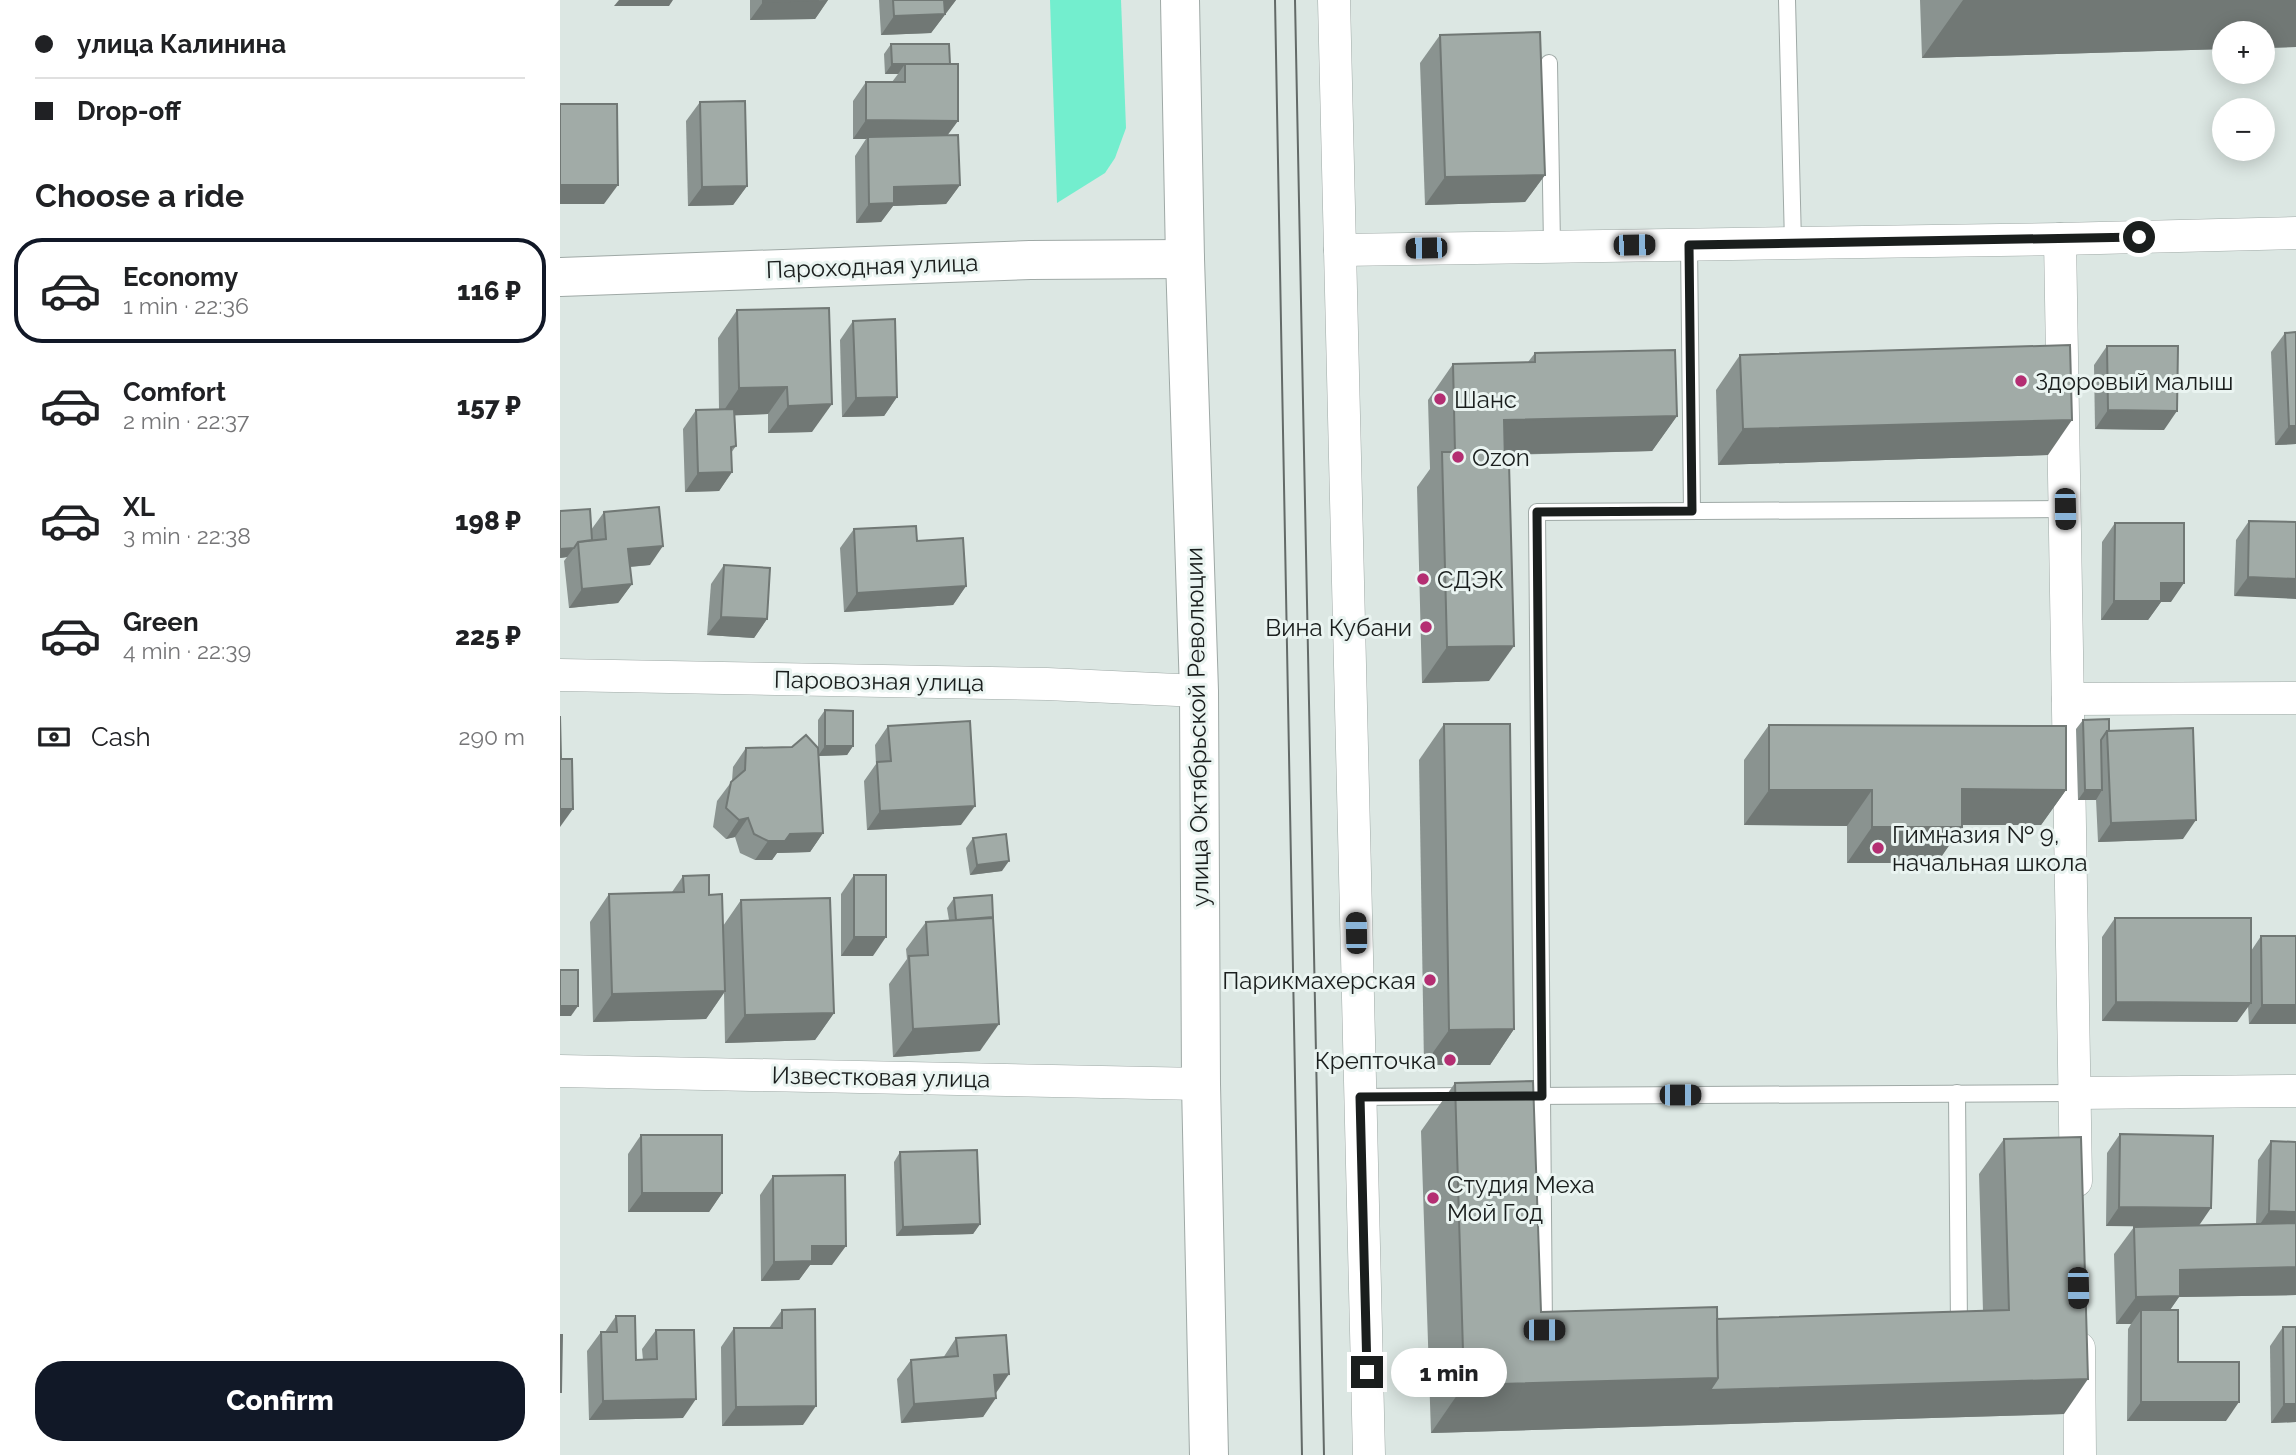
<!DOCTYPE html>
<meta charset="utf-8">
<style>
body{margin:0;font-family:Raleway,sans-serif;background:#f2f2f2;color:#202124;height:100vh;display:flex;flex-direction:column;font-size:26px;white-space:nowrap}
*{box-sizing:border-box;margin:0}
p{font-size:23px;color:#757577}
.icon{flex:none;width:38px;height:38px;fill:none;stroke:currentColor;stroke-width:2;stroke-linecap:round;stroke-linejoin:round}
.map{position:relative;flex:1;overflow:hidden}
.sheet{display:flex;flex-direction:column;background:#fff;width:560px}
.sheet>*{flex:none}
.hud{display:grid;align-content:center;height:154px;padding:0 35px;background:#fff}
.controls{position:absolute;left:1652px;top:21px;display:grid;gap:14px}
.controls a{display:grid;place-items:center;width:63px;height:63px;border-radius:50%;background:#fff;box-shadow:0 4px 18px #0003;font-size:35px}
.end{position:absolute;width:32px;height:32px;margin:-16px;border:9px solid #1a1e1d;background:#fff;box-shadow:0 0 0 4px #fff}
.from{border-radius:50%}
.bubble{position:absolute;height:49px;border-radius:24px;background:#fff;box-shadow:0 4px 18px #0003;font-size:23px;font-weight:800;line-height:49px;text-align:center}
.car{position:absolute;width:21px;height:42px;margin:-21px -10px;border-radius:9px;box-shadow:0 0 5px 2px #0007;background:linear-gradient(#222 24%,#8ab4d8 0 40%,#222 0 76%,#8ab4d8 0 86%,#222 0)}
.hud b{display:flex;align-items:center;gap:24px;height:66px;font-size:26px}
.hud b+b{border-top:2px solid #e0e0e0}
.hud i{width:18px;height:18px;background:#202124}
ul{padding:0;list-style:none}
li{display:flex;align-items:center;gap:21px;height:105px;margin:0 14px 10px;padding:0 21px;border:4px solid transparent;border-radius:28px}
li div{flex:1}
li b{display:block;font-size:26px}
li em{font-style:normal;font-weight:800}
li.active{border-color:#111827}
li>.icon{width:63px;height:63px;stroke-width:1.5}
h2{padding:0 35px;font-size:32px;line-height:84px}
.pay{display:flex;align-items:center;gap:18px;height:77px;padding:0 35px;font-size:26px}
.pay p{margin-inline-start:auto}
.primary-button{display:flex;gap:14px;margin-top:auto;padding:14px 35px}
.primary-button a{flex:1;height:80px;border-radius:28px;background:#111827;color:#fff;font-size:28px;font-weight:800;line-height:80px;text-align:center}
main{display:flex;flex:1;min-height:0}
.map>svg:first-child{display:block}
.green{fill:#73eece}
.lines{fill:none;stroke-linecap:round;stroke-linejoin:round}
.lane-casing{stroke:#9fa9a6;stroke-width:18}
.street-casing{stroke:#9fa9a6;stroke-width:33}
.secondary-casing{stroke:#9fa9a6;stroke-width:40}
.primary-casing{stroke:#9fa9a6;stroke-width:40}
.lane{stroke:#fff;stroke-width:16}
.street{stroke:#fff;stroke-width:32}
.secondary{stroke:#fff;stroke-width:38}
.primary{stroke:#fff;stroke-width:38}
.tram{stroke:#636a68;stroke-width:2}
.wall{fill:#8a9390}
.shaded-wall{fill:#717875}
.building{fill:#a1aba7;stroke:#717875;stroke-width:2}
.route{stroke:#1a1e1d;stroke-width:9}
.poi-dot{fill:#b42e72;stroke:#eaf4f1;stroke-width:2.5}
.labels{text-anchor:middle;dominant-baseline:central;stroke-width:6;stroke-linejoin:round;paint-order:stroke}
.street-label{font-size:24px;fill:#1a1e1d;stroke:#eaf4f1}
.poi-label{font-size:24px;fill:#1a1e1d;stroke:#eaf4f1;text-anchor:start}
</style>
<main>
<section class="sheet">
<div class="hud">
<b><i class="from"></i>улица Калинина</b>
<b><i></i>Drop-off</b>
</div>
<h2>Choose a ride</h2>
<ul>
<li class="active"><svg class="icon" aria-label="car" viewBox="0 0 24 24"><path d="M5 17H2v-5l4-1 3-4h7l3 4 3 1v5h-3M9 17h6M6 11h13"/><circle cx="7" cy="17" r="2"/><circle cx="17" cy="17" r="2"/></svg><div><b>Economy</b><p>1 min · 22:36</p></div><em>116 ₽</em></li>
<li><svg class="icon" aria-label="car" viewBox="0 0 24 24"><path d="M5 17H2v-5l4-1 3-4h7l3 4 3 1v5h-3M9 17h6M6 11h13"/><circle cx="7" cy="17" r="2"/><circle cx="17" cy="17" r="2"/></svg><div><b>Comfort</b><p>2 min · 22:37</p></div><em>157 ₽</em></li>
<li><svg class="icon" aria-label="car" viewBox="0 0 24 24"><path d="M5 17H2v-5l4-1 3-4h7l3 4 3 1v5h-3M9 17h6M6 11h13"/><circle cx="7" cy="17" r="2"/><circle cx="17" cy="17" r="2"/></svg><div><b>XL</b><p>3 min · 22:38</p></div><em>198 ₽</em></li>
<li><svg class="icon" aria-label="car" viewBox="0 0 24 24"><path d="M5 17H2v-5l4-1 3-4h7l3 4 3 1v5h-3M9 17h6M6 11h13"/><circle cx="7" cy="17" r="2"/><circle cx="17" cy="17" r="2"/></svg><div><b>Green</b><p>4 min · 22:39</p></div><em>225 ₽</em></li>
</ul>
<div class="pay"><svg class="icon" aria-label="cash" viewBox="0 0 24 24"><path d="M3 7h18v10H3z"/><circle cx="12" cy="12" r="2"/></svg>Cash<p>290 m</p></div>
<div class="primary-button"><a>Confirm</a></div>
</section>
<div class="map">
<svg width="1736" height="1455" viewBox="0 0 1736 1455">
<rect width="100%" height="100%" fill="#dce7e3"/>
<!-- green -->
<polygon class="green" points="490,0 561,0 566,128 555,158 545,173 497,203"/>
<g class="lines">
<!-- lane casing -->
<g class="lane-casing">
<g id="lane">
<polyline points="1227,0 1233,243"/>
<polyline points="989,63 992,246"/>
<polyline points="1129,245 1132,511"/>
<polyline points="971,1096 1514,1093"/>
<polyline points="800,1097 906,1096"/>
<polyline points="1394,1327 1399,1327 1397,1093"/>
<polyline points="986,1330 984,1330 977,512 1505,509"/>
</g>
</g>
<!-- street casing -->
<g class="street-casing">
<g id="street">
<polyline points="774,0 809,1455"/>
<polyline points="1500,239 1516,1181"/>
<polyline points="780,250 1500,239 1736,233"/>
<polyline points="0,675 487,684 639,691"/>
<polyline points="1508,699 1736,698"/>
<polyline points="0,1071 641,1084"/>
<polyline points="1514,1093 1736,1091"/>
<polyline points="1519,1348 1520,1455"/>
</g>
</g>
<!-- secondary casing -->
<g class="secondary-casing">
<polyline id="secondary" points="0,277 470,260 625,259"/>
</g>
<!-- primary casing -->
<g class="primary-casing">
<polyline id="primary" points="620,0 625,259 639,691 641,1084 649,1455"/>
</g>
<!-- lane -->
<use href="#lane" class="lane"/>
<!-- street -->
<use href="#street" class="street"/>
<!-- secondary -->
<use href="#secondary" class="secondary"/>
<!-- primary -->
<use href="#primary" class="primary"/>
<!-- tram -->
<g class="tram">
<polyline points="715,0 742,1455"/>
<polyline points="735,0 764,1455"/>
</g>
</g>
<!-- wall -->
<g class="wall">
<polygon points="190,0 268,0 255,19 190,20"/>
<polygon points="319,0 396,0 371,33 321,35"/>
<polygon points="1360,0 1736,0 1736,47 1703,48 1703,33 1664,33 1664,49 1362,58"/>
<polygon points="880,35 985,175 965,202 865,205 860,63"/>
<polygon points="331,44 389,44 387,135 400,185 386,204 333,206 321,222 296,223 295,156 306,139 293,139 293,101 306,82 332,82 338,74 325,74 324,54"/>
<polygon points="140,102 187,186 173,205 128,206 126,121"/>
<polygon points="269,308 252,432 208,433 208,414 175,415 176,446 171,453 172,472 159,491 125,492 123,429 136,410 159,409 158,338 177,310"/>
<polygon points="293,321 337,397 324,416 282,417 280,340"/>
<polygon points="1736,332 1736,444 1715,445 1711,352 1725,333"/>
<polygon points="1547,346 1604,430 1535,429 1534,365"/>
<polygon points="975,353 1117,416 1092,451 945,455 929,681 862,683 857,487 870,469 868,400 893,364 968,362"/>
<polygon points="1180,355 1488,455 1158,465 1156,390"/>
<polygon points="44,512 90,565 70,567 72,584 58,603 9,608 4,561 7,557 0,558 31,530"/>
<polygon points="1689,521 1736,522 1674,596 1676,540"/>
<polygon points="1555,523 1611,602 1601,602 1588,620 1541,620 1542,542"/>
<polygon points="294,529 357,541 406,586 393,605 284,612 280,548"/>
<polygon points="164,565 207,619 194,638 147,635 151,584"/>
<polygon points="265,710 293,746 287,755 259,756 263,833 250,852 217,853 212,860 195,860 180,853 175,837 166,839 153,827 157,801 172,781 173,767 186,748 258,751 258,720"/>
<polygon points="1523,720 1549,731 1623,839 1538,842 1536,799 1518,800 1516,729"/>
<polygon points="884,724 954,1029 930,1065 864,1065 859,760"/>
<polygon points="1209,725 1506,790 1481,825 1402,825 1377,863 1287,863 1287,826 1184,825 1184,760"/>
<polygon points="328,726 401,825 307,830 304,781 316,764 315,745"/>
<polygon points="413,838 442,871 410,875 406,848"/>
<polygon points="294,875 313,956 281,956 281,894"/>
<polygon points="123,876 149,895 163,926 181,900 274,1013 255,1040 165,1043 164,993 146,1019 33,1022 30,922 49,894 112,892"/>
<polygon points="394,898 420,1051 333,1057 329,984 347,959 346,949 366,922 389,920 387,908"/>
<polygon points="1555,918 1691,951 1701,936 1736,936 1736,1024 1689,1024 1688,1006 1677,1022 1542,1021 1542,937"/>
<polygon points="895,1083 981,1312 1157,1319 1423,1311 1419,1174 1444,1139 1504,1414 871,1433 861,1131"/>
<polygon points="1560,1134 1639,1225 1696,1224 1698,1160 1711,1141 1736,1295 1619,1297 1610,1310 1618,1362 1666,1421 1567,1421 1568,1329 1571,1324 1556,1324 1554,1254 1574,1227 1579,1226 1546,1226 1547,1153"/>
<polygon points="81,1135 162,1193 149,1212 68,1212 68,1154"/>
<polygon points="340,1152 420,1224 413,1234 336,1236 334,1162"/>
<polygon points="213,1176 272,1265 250,1265 239,1280 201,1281 200,1195"/>
<polygon points="222,1310 243,1425 162,1426 161,1347 174,1328 209,1328"/>
<polygon points="56,1316 76,1360 83,1360 82,1349 96,1330 123,1418 29,1420 27,1351 41,1332 45,1332"/>
<polygon points="1723,1327 1736,1422 1711,1423 1710,1346"/>
<polygon points="396,1338 436,1393 423,1417 341,1423 337,1379 351,1360 383,1358"/>
</g>
<!-- shaded-wall -->
<g class="shaded-wall">
<polygon points="59,0 113,0 109,6 54,6"/>
<polygon points="268,0 255,19 190,20 203,2"/>
<polygon points="381,0 396,0 371,33 321,35 334,16"/>
<polygon points="1403,0 1736,0 1736,47 1703,48 1703,33 1664,33 1664,49 1362,58"/>
<polygon points="332,64 345,64 338,74 325,74"/>
<polygon points="306,120 398,121 384,140 308,137 306,139 293,139"/>
<polygon points="985,175 965,202 865,205 885,177"/>
<polygon points="0,185 58,185 44,204 0,204"/>
<polygon points="400,185 386,204 333,206 321,222 296,223 309,204 334,187"/>
<polygon points="187,186 173,205 128,206 142,187"/>
<polygon points="227,387 208,414 160,416 179,388"/>
<polygon points="337,397 324,416 282,417 296,398"/>
<polygon points="272,404 252,432 208,433 228,406"/>
<polygon points="1548,410 1617,411 1604,430 1535,429"/>
<polygon points="1117,416 1092,451 919,455 944,420"/>
<polygon points="1512,420 1488,455 1158,465 1183,429"/>
<polygon points="1729,426 1736,426 1736,444 1715,445"/>
<polygon points="172,472 159,491 125,492 138,473"/>
<polygon points="103,546 90,565 55,568 68,549"/>
<polygon points="14,548 7,557 0,558 0,549"/>
<polygon points="1688,577 1736,579 1736,599 1674,596"/>
<polygon points="1601,583 1624,583 1611,602 1601,602 1588,620 1541,620 1554,601"/>
<polygon points="72,584 58,603 9,608 22,589"/>
<polygon points="406,586 393,605 284,612 297,593"/>
<polygon points="161,617 207,619 194,638 147,635"/>
<polygon points="954,646 929,681 862,683 887,647"/>
<polygon points="265,746 293,746 287,755 258,756"/>
<polygon points="1402,789 1506,790 1481,825 1377,825"/>
<polygon points="1209,790 1312,790 1287,826 1184,825"/>
<polygon points="1525,790 1542,790 1536,800 1518,800"/>
<polygon points="415,806 401,825 307,830 320,811"/>
<polygon points="0,809 13,809 0,827"/>
<polygon points="188,818 175,837 166,839 179,820"/>
<polygon points="1636,820 1623,839 1538,842 1551,823"/>
<polygon points="1312,827 1402,827 1377,863 1287,863"/>
<polygon points="263,833 250,852 217,853 212,860 195,860 208,841 230,834"/>
<polygon points="449,861 442,871 410,875 417,865"/>
<polygon points="294,937 326,937 313,956 281,956"/>
<polygon points="165,991 146,1019 33,1022 52,994"/>
<polygon points="1556,1002 1691,1003 1677,1022 1542,1021"/>
<polygon points="1702,1005 1736,1005 1736,1024 1689,1024"/>
<polygon points="0,1006 18,1006 11,1016 0,1016"/>
<polygon points="274,1013 255,1040 165,1043 185,1015"/>
<polygon points="439,1024 420,1051 333,1057 353,1029"/>
<polygon points="954,1029 930,1065 864,1065 889,1030"/>
<polygon points="82,1193 162,1193 149,1212 68,1212"/>
<polygon points="1559,1207 1651,1208 1638,1227 1546,1226"/>
<polygon points="1709,1211 1736,1212 1736,1231 1696,1230"/>
<polygon points="420,1224 413,1234 336,1236 343,1227"/>
<polygon points="252,1246 286,1246 272,1265 250,1265 239,1280 201,1281 214,1262"/>
<polygon points="1736,1267 1736,1295 1619,1297 1600,1324 1581,1310 1571,1324 1556,1324 1576,1297 1620,1270"/>
<polygon points="449,1374 436,1393 434,1375"/>
<polygon points="1158,1378 1528,1379 1504,1414 871,1433 904,1385"/>
<polygon points="436,1398 423,1417 341,1423 354,1404"/>
<polygon points="136,1399 123,1418 29,1420 43,1401"/>
<polygon points="1581,1402 1679,1402 1666,1421 1567,1421"/>
<polygon points="1724,1404 1736,1404 1736,1422 1711,1423"/>
<polygon points="256,1406 243,1425 162,1426 176,1407"/>
</g>
<!-- building -->
<g class="building">
<polygon points="203,0 259,0 203,2"/>
<polygon points="333,0 384,0 385,14 334,16"/>
<polygon points="980,32 985,175 885,177 880,35"/>
<polygon points="331,44 389,44 390,64 332,64"/>
<polygon points="345,64 398,64 398,121 306,120 306,82 345,82"/>
<polygon points="185,101 187,186 142,187 140,102"/>
<polygon points="0,104 57,104 58,185 0,185"/>
<polygon points="398,135 400,185 334,187 334,203 309,204 308,137"/>
<polygon points="269,308 272,404 228,406 227,387 179,388 177,310"/>
<polygon points="335,319 337,397 296,398 293,321"/>
<polygon points="1736,332 1736,426 1729,426 1725,333"/>
<polygon points="1510,345 1512,420 1183,429 1180,355"/>
<polygon points="1547,346 1618,346 1617,411 1548,410"/>
<polygon points="1115,350 1117,416 944,420 945,463 949,463 954,646 887,647 882,452 895,452 893,364 975,362 975,353"/>
<polygon points="174,409 176,446 171,447 172,472 138,473 136,410"/>
<polygon points="99,507 103,546 68,549 72,584 22,589 18,542 46,539 44,512"/>
<polygon points="30,509 32,540 18,542 14,548 0,549 0,511"/>
<polygon points="1689,521 1736,522 1736,579 1688,577"/>
<polygon points="1555,523 1624,523 1624,583 1601,583 1601,601 1554,601"/>
<polygon points="356,526 357,541 403,538 406,586 297,593 294,529"/>
<polygon points="164,565 210,568 207,619 161,617"/>
<polygon points="265,710 293,711 293,746 265,746"/>
<polygon points="0,716 1,759 12,759 13,809 0,809"/>
<polygon points="1549,719 1549,731 1547,731 1541,740 1542,790 1525,790 1523,720"/>
<polygon points="410,721 415,806 320,811 317,762 331,761 328,726"/>
<polygon points="884,724 950,724 954,1029 889,1030"/>
<polygon points="1209,725 1506,726 1506,790 1402,789 1402,827 1312,827 1312,790 1209,790"/>
<polygon points="1633,728 1636,820 1551,823 1547,731"/>
<polygon points="246,735 258,748 263,833 230,834 225,841 208,841 194,834 188,818 179,820 166,808 171,782 185,770 186,748 232,747"/>
<polygon points="446,834 449,861 417,865 413,838"/>
<polygon points="149,875 149,895 162,894 165,991 52,994 49,894 124,892 123,876"/>
<rect x="294" y="875" width="32" height="62"/>
<polygon points="432,895 433,917 396,920 394,898"/>
<polygon points="270,898 274,1013 185,1015 181,900"/>
<polygon points="433,918 439,1024 353,1029 349,956 368,955 366,922"/>
<polygon points="1555,918 1691,918 1691,1003 1556,1002"/>
<polygon points="1701,936 1736,936 1736,1005 1702,1005"/>
<rect x="0" y="970" width="18" height="36"/>
<polygon points="973,1081 981,1312 1157,1307 1158,1378 904,1385 895,1083"/>
<polygon points="1560,1134 1653,1136 1651,1208 1559,1207"/>
<polygon points="81,1135 162,1135 162,1193 82,1193"/>
<polygon points="1521,1137 1528,1379 1150,1390 1158,1378 1157,1319 1449,1310 1444,1139"/>
<polygon points="1711,1141 1736,1142 1736,1212 1709,1211"/>
<polygon points="417,1150 420,1224 343,1227 340,1152"/>
<polygon points="285,1175 286,1246 252,1246 252,1261 214,1262 213,1176"/>
<polygon points="1736,1223 1736,1267 1620,1270 1620,1296 1576,1297 1574,1227"/>
<polygon points="255,1309 256,1406 176,1407 174,1328 222,1328 222,1310"/>
<polygon points="1581,1310 1618,1310 1618,1362 1679,1362 1679,1402 1581,1402"/>
<polygon points="56,1316 75,1316 76,1360 97,1359 96,1330 134,1330 136,1399 43,1401 41,1332 57,1332"/>
<polygon points="1723,1327 1736,1327 1736,1404 1724,1404"/>
<polygon points="0,1335 2,1335 1,1392 0,1392"/>
<polygon points="446,1335 449,1374 434,1375 436,1398 354,1404 351,1360 398,1356 396,1338"/>
</g>
<g class="lines">
<!-- route -->
<polyline class="route" points="807,1372 800,1097 982,1096 977,512 1132,511 1129,245 1579,237"/>
</g>
<!-- markers -->
<g class="poi-dot">
<circle cx="1461" cy="381" r="7"/>
<circle cx="880" cy="399" r="7"/>
<circle cx="898" cy="457" r="7"/>
<circle cx="863" cy="579" r="7"/>
<circle cx="866" cy="627" r="7"/>
<circle cx="1318" cy="848" r="7"/>
<circle cx="870" cy="980" r="7"/>
<circle cx="890" cy="1060" r="7"/>
<circle cx="873" cy="1198" r="7"/>
</g>
<g class="labels">
<!-- street labels -->
<g class="street-label">
<text transform="translate(312 266) rotate(-2)">Пароходная улица</text>
<text transform="translate(319 681) rotate(1)">Паровозная улица</text>
<text transform="translate(637 727) rotate(-91)">улица Октябрьской Революции</text>
<text transform="translate(321 1077) rotate(1)">Известковая улица</text>
</g>
<!-- poi labels -->
<g class="poi-label">
<text x="1475" y="381">Здоровый малыш</text>
<text x="894" y="399">Шанс</text>
<text x="912" y="457">Ozon</text>
<text x="877" y="579">СДЭК</text>
<text x="852" y="627" text-anchor="end">Вина Кубани</text>
<text x="1332" y="834">Гимназия № 9,<tspan x="1332" dy="28">начальная школа</tspan></text>
<text x="856" y="980" text-anchor="end">Парикмахерская</text>
<text x="876" y="1060" text-anchor="end">Крепточка</text>
<text x="887" y="1184">Студия Меха<tspan x="887" dy="28">Мой Год</tspan></text>
</g>
</g>
</svg>
<div class="controls">
<a>+</a>
<a>−</a>
</div>
<i class="end from" style="left:1579px;top:237px"></i>
<i class="end" style="left:807px;top:1372px"></i>
<div class="bubble" style="left:831px;top:1348px;width:116px">1 min</div>
<i class="car" style="left:1074px;top:245px;rotate:89deg"></i>
<i class="car" style="left:866px;top:248px;rotate:269deg"></i>
<i class="car" style="left:1505px;top:509px;rotate:179deg"></i>
<i class="car" style="left:796px;top:933px;rotate:359deg"></i>
<i class="car" style="left:1120px;top:1095px;rotate:90deg"></i>
<i class="car" style="left:1518px;top:1288px;rotate:179deg"></i>
<i class="car" style="left:984px;top:1330px;rotate:90deg"></i>
</div>
</main>
